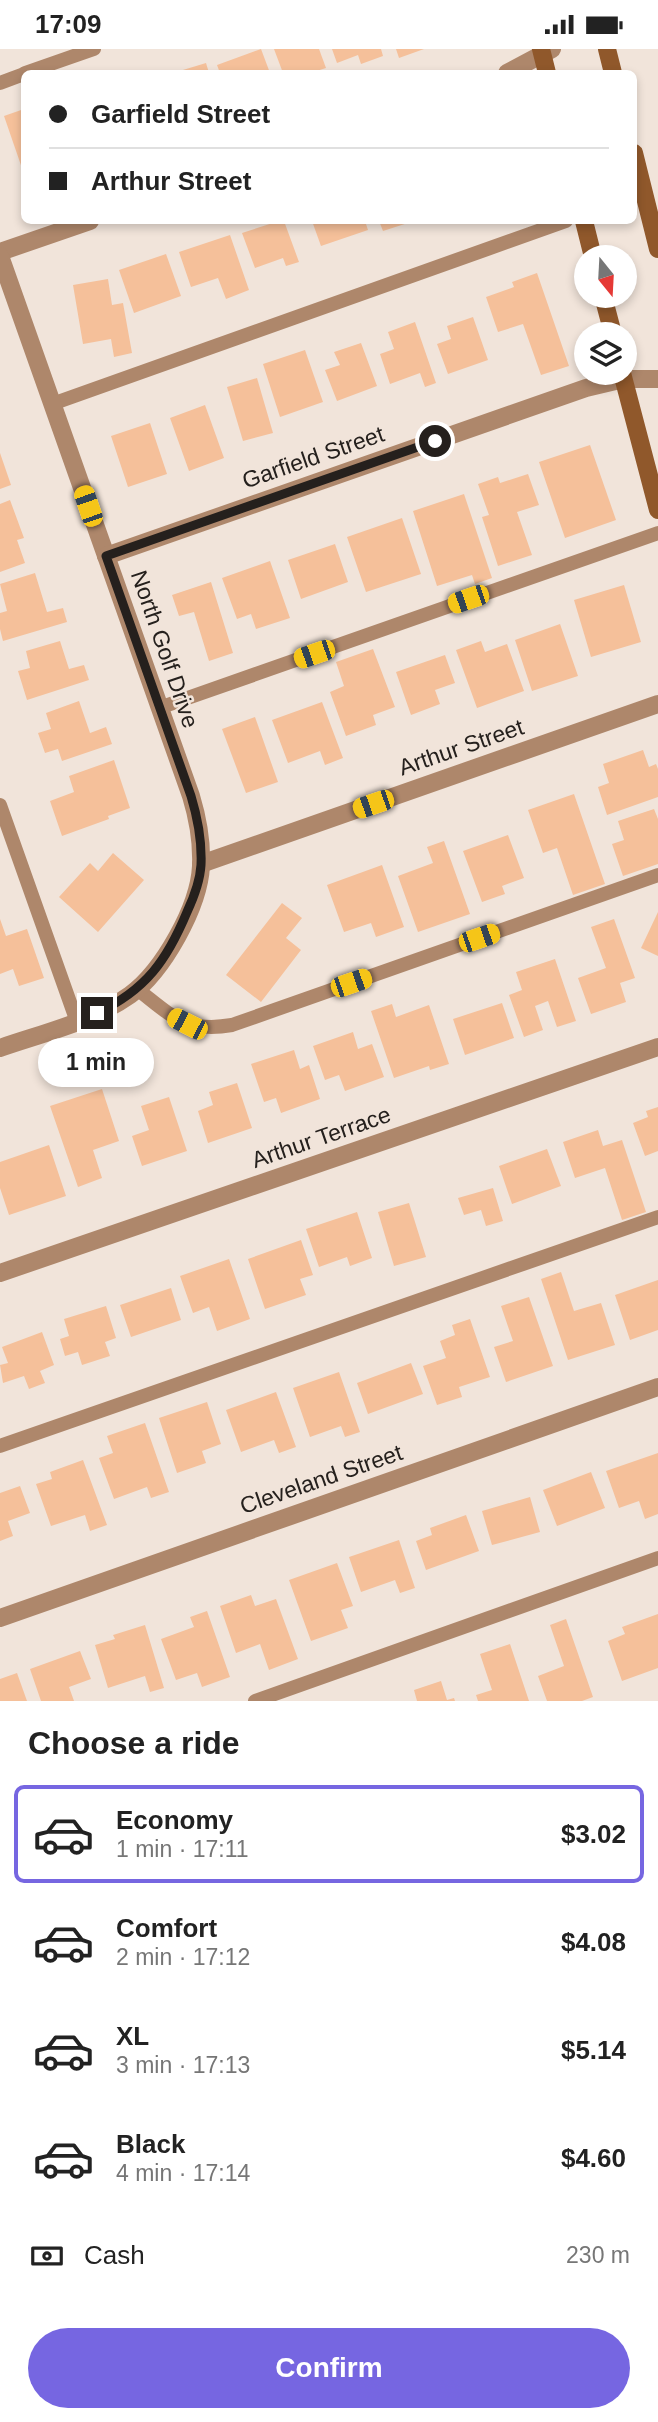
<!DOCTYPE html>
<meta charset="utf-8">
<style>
body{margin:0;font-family:Helvetica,sans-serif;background:#f6f6f6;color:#222;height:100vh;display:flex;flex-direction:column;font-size:26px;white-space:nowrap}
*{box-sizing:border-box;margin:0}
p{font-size:23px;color:#767676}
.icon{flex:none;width:38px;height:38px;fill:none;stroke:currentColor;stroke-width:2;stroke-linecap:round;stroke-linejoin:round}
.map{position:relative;height:1652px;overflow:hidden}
.side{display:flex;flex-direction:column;background:#fff;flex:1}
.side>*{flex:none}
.hud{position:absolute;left:21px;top:21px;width:616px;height:154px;border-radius:10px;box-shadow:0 4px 10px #0003;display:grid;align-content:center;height:154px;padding:0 28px;background:#fff}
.needle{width:46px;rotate:162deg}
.controls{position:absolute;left:574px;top:196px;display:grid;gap:14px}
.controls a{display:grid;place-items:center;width:63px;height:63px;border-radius:50%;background:#fff;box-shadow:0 4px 10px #0003;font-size:35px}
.end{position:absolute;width:32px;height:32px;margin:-16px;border:9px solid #25201d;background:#fff;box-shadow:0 0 0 4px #fff}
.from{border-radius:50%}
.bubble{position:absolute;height:49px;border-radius:24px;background:#fff;box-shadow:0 4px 10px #0003;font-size:23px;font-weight:600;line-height:49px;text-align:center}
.car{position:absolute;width:21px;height:42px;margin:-21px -10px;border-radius:9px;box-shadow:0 0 5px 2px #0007;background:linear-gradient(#f5c518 24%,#345 0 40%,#f5c518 0 76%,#345 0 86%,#f5c518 0)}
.hud b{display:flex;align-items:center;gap:24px;height:66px;font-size:26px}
.hud b+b{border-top:2px solid #e0e0e0}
.hud i{width:18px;height:18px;background:#222}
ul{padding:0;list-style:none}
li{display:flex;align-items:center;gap:21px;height:98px;margin:0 14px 10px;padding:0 14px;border:4px solid transparent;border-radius:10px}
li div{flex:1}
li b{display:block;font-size:26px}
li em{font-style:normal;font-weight:600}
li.current{border-color:#7666e1}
li>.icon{width:63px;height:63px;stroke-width:1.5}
h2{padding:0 28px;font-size:32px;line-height:84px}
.pay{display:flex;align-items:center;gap:18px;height:77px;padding:0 28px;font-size:26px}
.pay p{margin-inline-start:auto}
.button{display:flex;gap:14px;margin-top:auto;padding:14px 28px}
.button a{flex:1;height:80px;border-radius:42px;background:#7666e1;color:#fff;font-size:28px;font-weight:600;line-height:80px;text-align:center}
.status{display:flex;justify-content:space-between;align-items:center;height:49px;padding:0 35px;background:#fff;direction:ltr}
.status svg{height:19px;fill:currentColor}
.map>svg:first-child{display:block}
.building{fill:#f5c09a}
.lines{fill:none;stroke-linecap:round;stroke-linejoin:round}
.lane{stroke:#ae876b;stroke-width:14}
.street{stroke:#ae876b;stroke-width:18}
.secondary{stroke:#90582b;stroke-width:18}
.route{stroke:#25201d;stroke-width:9}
.labels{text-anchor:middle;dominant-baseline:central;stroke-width:5;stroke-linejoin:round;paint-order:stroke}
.street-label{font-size:23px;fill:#25201d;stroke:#f1e4da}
</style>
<div class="status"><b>17:09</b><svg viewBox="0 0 49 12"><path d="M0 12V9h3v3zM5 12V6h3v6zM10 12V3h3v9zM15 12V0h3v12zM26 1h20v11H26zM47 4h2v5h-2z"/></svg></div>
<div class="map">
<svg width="658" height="1652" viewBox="0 0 658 1652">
<rect width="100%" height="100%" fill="#f1e4da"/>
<!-- building -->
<g class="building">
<polygon points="261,0 270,24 220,24 217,16"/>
<polygon points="274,0 319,0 326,19 310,24 283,24"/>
<polygon points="332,0 381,0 383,7 361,15 358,6 337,14"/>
<polygon points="396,0 424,0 399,9"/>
<polygon points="206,14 209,24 173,24"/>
<polygon points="24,60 24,125 4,67"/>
<polygon points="279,172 284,172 299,213 286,217 283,209 255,219 242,184"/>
<polygon points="312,172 365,172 368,181 321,197"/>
<polygon points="379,172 414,172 383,182"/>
<polygon points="230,186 249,241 226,250 218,229 191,238 179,203"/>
<polygon points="166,205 181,247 134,264 119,221"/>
<polygon points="537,224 569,317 541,326 523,275 498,283 486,248 514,238 512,233"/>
<polygon points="108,230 112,256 123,254 132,304 114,308 111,290 83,295 73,236"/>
<polygon points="473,268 488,311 448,325 437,295 451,290 447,277"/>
<polygon points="415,273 436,334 425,338 420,324 390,335 380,305 394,300 388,283"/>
<polygon points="361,294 377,337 337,352 325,321 340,316 334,303"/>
<polygon points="305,301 323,353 280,368 263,315"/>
<polygon points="257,329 273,384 243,392 227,338"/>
<polygon points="205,356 224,409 189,422 170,369"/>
<polygon points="150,374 167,425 128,438 111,387"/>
<polygon points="590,396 616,471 565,489 539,413"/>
<polygon points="0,404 11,436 0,440"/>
<polygon points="528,425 539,456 517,463 532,506 498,517 482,468 489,466 478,435 498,428 500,434"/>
<polygon points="464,445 492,529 475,535 472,526 437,537 413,462"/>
<polygon points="10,451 24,489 17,491 25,514 0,523 0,455"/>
<polygon points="402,469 421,525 366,543 347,488"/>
<polygon points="335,495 348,533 301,550 288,511"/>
<polygon points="270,512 290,569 256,580 251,565 237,570 222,529"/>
<polygon points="35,524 47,563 63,559 67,573 3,592 0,580 0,564 7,562 0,535"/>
<polygon points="211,533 233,604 209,612 194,563 179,567 172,546"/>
<polygon points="624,536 641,593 591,608 574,551"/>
<polygon points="560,575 578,627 532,642 515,591"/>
<polygon points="60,592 69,620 84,616 89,631 27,651 18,622 30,619 26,602"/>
<polygon points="481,592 485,603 507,595 524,642 477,659 456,601"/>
<polygon points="373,600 395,658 373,666 376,676 346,687 330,643 344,637 336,613"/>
<polygon points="445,606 455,634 435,641 440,655 411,666 396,623"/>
<polygon points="79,652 90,684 106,678 112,695 62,712 58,700 45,704 38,684 51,680 46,664"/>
<polygon points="322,653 343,709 325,716 320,702 288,714 272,671"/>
<polygon points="255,668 278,733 246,744 222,680"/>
<polygon points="643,701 649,718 656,715 658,720 658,748 607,766 598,738 609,734 603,715"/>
<polygon points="114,711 130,759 108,767 109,770 62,787 50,752 74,743 69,727"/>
<polygon points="574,745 605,835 573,846 557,799 543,804 528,761"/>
<polygon points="654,760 658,770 658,815 623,827 612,795 624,791 618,772"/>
<polygon points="508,786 524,829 502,837 505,845 482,853 463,802"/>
<polygon points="444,792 470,865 418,883 398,827 433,814 427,798"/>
<polygon points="113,804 144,831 98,883 59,848 90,814 98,822"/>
<polygon points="382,816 404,878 376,888 371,874 344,883 327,836"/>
<polygon points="282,854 302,869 286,889 301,901 261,953 226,926"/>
<polygon points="658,863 658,907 641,899"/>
<polygon points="0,870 6,887 27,880 44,929 19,937 13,920 0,925"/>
<polygon points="614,870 635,929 620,934 626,953 591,965 578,929 606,919 591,878"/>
<polygon points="555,910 576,972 557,978 548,952 535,957 543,981 524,988 509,946 522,941 516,923"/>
<polygon points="502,954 514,989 465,1006 453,970"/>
<polygon points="392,955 396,968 429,956 449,1015 430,1021 429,1017 394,1029 371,962"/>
<polygon points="353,983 358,1000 372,995 384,1028 345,1042 339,1026 325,1031 313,997"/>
<polygon points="294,1001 300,1020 309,1016 320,1050 281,1064 276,1049 264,1053 251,1015"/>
<polygon points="237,1034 252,1079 208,1094 198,1062 213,1056 209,1043"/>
<polygon points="102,1040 119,1092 93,1101 102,1129 78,1138 50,1057"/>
<polygon points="169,1048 187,1102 142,1117 132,1087 149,1081 141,1057"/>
<polygon points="658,1058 658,1102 645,1107 633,1074 648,1068 646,1062"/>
<polygon points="598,1081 603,1097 622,1091 646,1163 622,1171 605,1119 575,1129 563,1093"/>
<polygon points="49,1096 66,1147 9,1166 0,1139 0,1113"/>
<polygon points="547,1100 561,1137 512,1155 499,1117"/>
<polygon points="493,1139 503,1172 486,1177 481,1161 464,1166 458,1149"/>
<polygon points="409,1154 426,1208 394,1217 378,1163"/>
<polygon points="357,1163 372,1209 350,1217 347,1208 319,1218 306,1180"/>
<polygon points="301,1191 313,1226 300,1230 306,1246 265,1260 248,1210"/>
<polygon points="229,1210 250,1270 217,1282 209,1258 193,1264 180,1227"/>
<polygon points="561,1223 574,1262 601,1254 615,1296 568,1311 541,1230"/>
<polygon points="658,1231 658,1281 630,1291 615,1246"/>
<polygon points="171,1239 181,1271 131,1288 120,1256"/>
<polygon points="529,1248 553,1317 506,1333 494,1298 513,1292 501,1257"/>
<polygon points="106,1257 116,1289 105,1293 110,1307 82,1316 78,1303 65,1307 60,1290 69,1287 64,1270"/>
<polygon points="470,1270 490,1328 459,1338 462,1348 437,1356 423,1317 446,1309 440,1292 455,1286 452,1276"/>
<polygon points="42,1283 54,1316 40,1322 45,1334 29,1340 24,1327 3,1334 0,1316 8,1314 2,1298"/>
<polygon points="411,1314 423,1345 368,1365 357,1334"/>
<polygon points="339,1323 360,1383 345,1388 341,1377 310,1388 293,1339"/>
<polygon points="276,1343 296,1398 279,1404 274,1391 241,1403 226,1361"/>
<polygon points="207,1353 221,1395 202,1402 206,1414 177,1424 159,1369"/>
<polygon points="145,1374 169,1443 151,1449 147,1438 114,1450 99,1409 113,1404 107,1387"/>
<polygon points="658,1404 658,1465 645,1470 639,1452 619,1459 606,1422"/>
<polygon points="83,1411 107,1476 90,1482 85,1466 51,1477 36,1435 52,1430 50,1423"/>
<polygon points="591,1423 605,1459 557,1477 543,1441"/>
<polygon points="20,1437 30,1464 8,1472 13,1487 0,1492 0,1444"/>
<polygon points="530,1448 540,1483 492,1496 482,1462"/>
<polygon points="466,1466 479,1502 426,1521 416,1492 432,1486 430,1479"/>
<polygon points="399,1491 415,1539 400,1544 395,1531 361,1543 349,1508"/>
<polygon points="337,1514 353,1557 341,1561 348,1579 311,1592 289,1531"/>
<polygon points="251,1546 255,1557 276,1550 298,1610 269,1621 260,1595 236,1604 220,1557"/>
<polygon points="207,1562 230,1628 202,1638 197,1624 176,1631 161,1590 194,1578 190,1568"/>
<polygon points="658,1565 658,1619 622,1632 608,1592 625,1585 622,1578"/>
<polygon points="566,1570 593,1648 582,1652 547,1652 538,1627 564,1617 550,1576"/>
<polygon points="145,1576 164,1639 150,1643 145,1627 108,1639 95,1596 115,1590 113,1586"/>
<polygon points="510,1595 529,1652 478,1652 476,1646 492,1641 480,1605"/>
<polygon points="80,1602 91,1630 69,1638 74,1652 41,1652 30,1620"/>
<polygon points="17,1624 27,1652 0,1652 0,1630"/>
<polygon points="441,1632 447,1651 454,1649 455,1652 417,1652 414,1641"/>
</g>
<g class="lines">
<!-- lane -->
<g class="lane">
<polyline points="25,24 94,0"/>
<polyline points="0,34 24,25"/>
<polyline points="52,355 566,172"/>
<polyline points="159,659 658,484"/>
<polyline points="0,756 77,973"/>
<path d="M137,940C172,967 185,984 232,976L658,826"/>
<polyline points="0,1397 658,1168"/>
<polyline points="255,1652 658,1509"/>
</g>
<!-- street -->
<g class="street">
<polyline points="507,24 552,0"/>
<polyline points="0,203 90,172"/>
<path d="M0,207L191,747C198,770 202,793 201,817C199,858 163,922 130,946C92,973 43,984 0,999"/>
<polyline points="106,507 586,339 624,330 658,330"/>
<polyline points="201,815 658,655"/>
<polyline points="0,1224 658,998"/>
<polyline points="0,1569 658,1338"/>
</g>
<!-- secondary -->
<g class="secondary">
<polyline points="541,0 547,24"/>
<polyline points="607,0 613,24"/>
<polyline points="634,104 658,200"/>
<polyline points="584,172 593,208"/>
<polyline points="603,247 613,285"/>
<polyline points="622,324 658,461"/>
</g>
</g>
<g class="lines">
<!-- route -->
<path class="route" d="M97,964C146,941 167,911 187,863C194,848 200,833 201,816C202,793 198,770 191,747L106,507L435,392"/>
</g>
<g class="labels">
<!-- street labels -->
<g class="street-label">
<text transform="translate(313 408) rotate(-19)">Garfield Street</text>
<text transform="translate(165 600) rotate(71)">North Golf Drive</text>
<text transform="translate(461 698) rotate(-19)">Arthur Street</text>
<text transform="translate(321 1088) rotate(-19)">Arthur Terrace</text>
<text transform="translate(321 1430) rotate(-19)">Cleveland Street</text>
</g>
</g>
</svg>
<div class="controls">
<a><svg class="needle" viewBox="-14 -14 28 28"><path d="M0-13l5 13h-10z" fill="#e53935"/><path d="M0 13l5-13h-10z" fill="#767676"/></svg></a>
<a><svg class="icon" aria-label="layers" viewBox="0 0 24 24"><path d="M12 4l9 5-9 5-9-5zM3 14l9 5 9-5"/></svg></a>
</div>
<i class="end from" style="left:435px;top:392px"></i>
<i class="end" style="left:97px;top:964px"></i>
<div class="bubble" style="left:38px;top:989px;width:116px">1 min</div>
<i class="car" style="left:88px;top:457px;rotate:341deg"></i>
<i class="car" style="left:468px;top:550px;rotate:251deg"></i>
<i class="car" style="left:314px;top:605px;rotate:251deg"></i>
<i class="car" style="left:373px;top:755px;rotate:251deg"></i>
<i class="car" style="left:479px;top:889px;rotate:71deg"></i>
<i class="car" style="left:351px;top:934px;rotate:71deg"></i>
<i class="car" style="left:187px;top:975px;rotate:297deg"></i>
<div class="hud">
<b><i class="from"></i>Garfield Street</b>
<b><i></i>Arthur Street</b>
</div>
</div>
<section class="side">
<h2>Choose a ride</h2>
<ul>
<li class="current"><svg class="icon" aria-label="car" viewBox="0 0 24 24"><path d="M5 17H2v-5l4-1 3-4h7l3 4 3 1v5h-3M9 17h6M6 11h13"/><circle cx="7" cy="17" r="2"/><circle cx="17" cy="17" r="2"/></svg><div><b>Economy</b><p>1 min · 17:11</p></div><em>$3.02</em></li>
<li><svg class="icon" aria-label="car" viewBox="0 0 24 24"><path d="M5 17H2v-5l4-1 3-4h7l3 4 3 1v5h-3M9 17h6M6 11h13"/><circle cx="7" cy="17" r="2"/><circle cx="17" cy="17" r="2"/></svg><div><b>Comfort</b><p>2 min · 17:12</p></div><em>$4.08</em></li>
<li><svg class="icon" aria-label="car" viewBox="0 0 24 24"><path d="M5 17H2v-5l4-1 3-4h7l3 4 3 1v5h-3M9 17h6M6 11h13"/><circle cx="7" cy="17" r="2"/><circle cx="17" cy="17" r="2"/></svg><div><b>XL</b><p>3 min · 17:13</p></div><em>$5.14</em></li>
<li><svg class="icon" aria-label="car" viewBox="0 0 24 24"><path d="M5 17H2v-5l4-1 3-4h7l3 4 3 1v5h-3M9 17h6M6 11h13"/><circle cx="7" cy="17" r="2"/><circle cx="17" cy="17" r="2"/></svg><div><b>Black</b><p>4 min · 17:14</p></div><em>$4.60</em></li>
</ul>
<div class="pay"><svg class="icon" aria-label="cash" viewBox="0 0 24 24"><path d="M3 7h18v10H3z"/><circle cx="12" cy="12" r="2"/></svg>Cash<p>230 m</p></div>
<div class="button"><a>Confirm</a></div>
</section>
